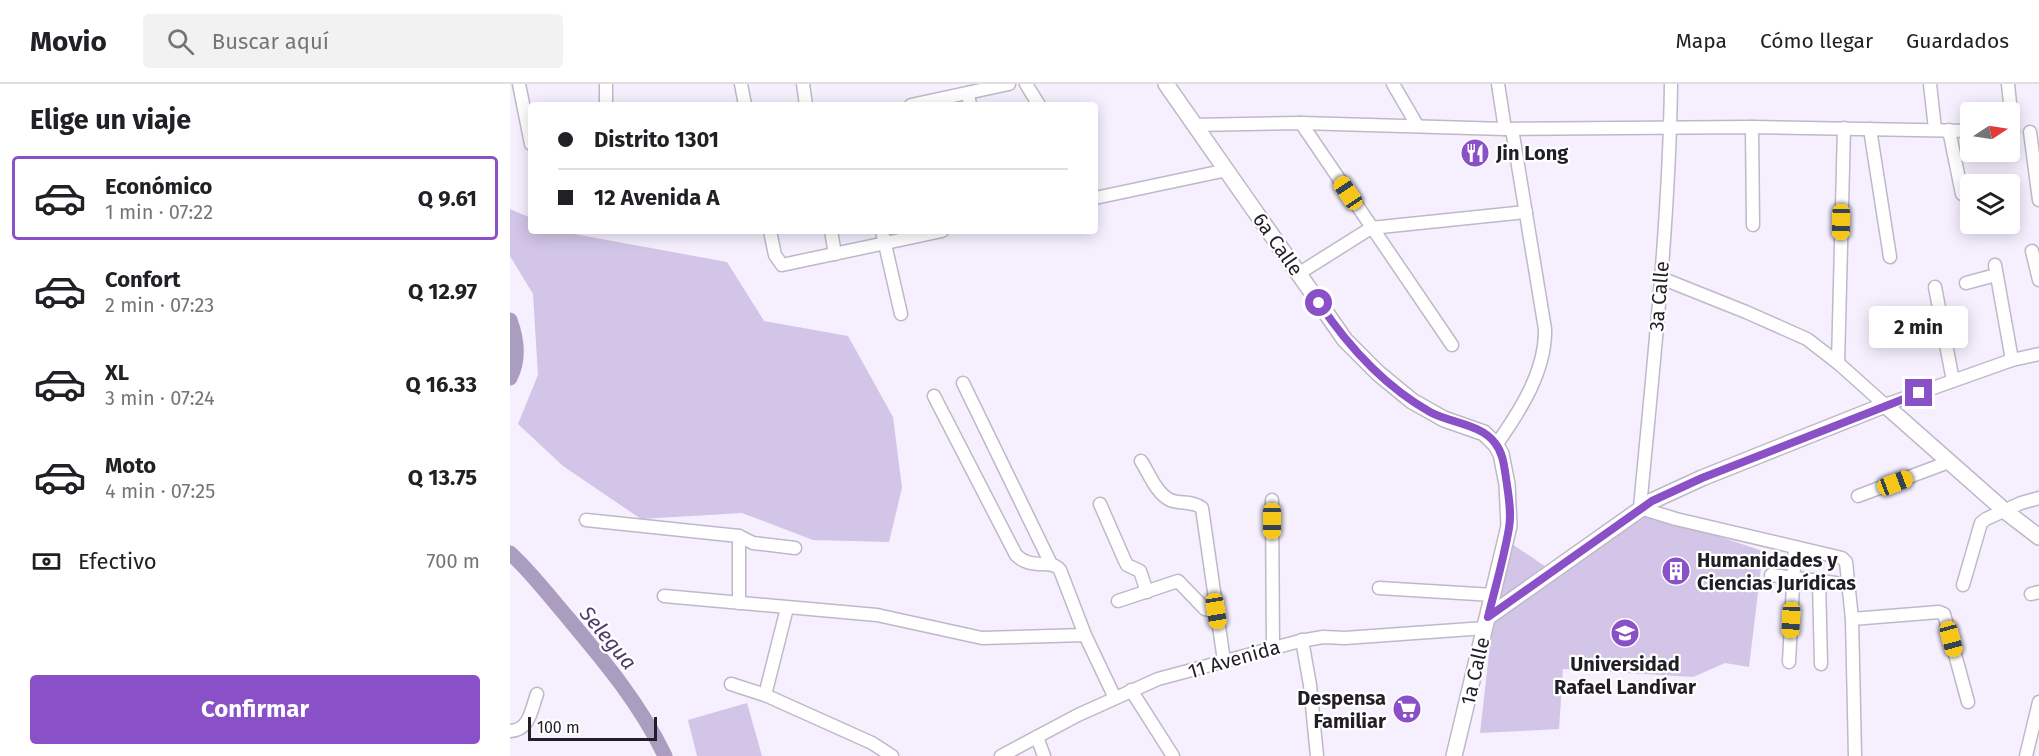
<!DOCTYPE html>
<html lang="es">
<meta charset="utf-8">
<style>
body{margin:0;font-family:"Fira Sans",sans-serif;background:#f2f2f2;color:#202124;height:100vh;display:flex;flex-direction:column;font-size:22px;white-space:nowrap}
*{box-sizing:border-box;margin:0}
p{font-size:20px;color:#757577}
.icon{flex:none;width:33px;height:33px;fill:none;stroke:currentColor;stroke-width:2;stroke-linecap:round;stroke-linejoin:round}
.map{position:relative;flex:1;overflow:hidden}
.details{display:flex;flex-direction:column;background:#fff;width:510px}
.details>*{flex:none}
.top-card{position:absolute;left:18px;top:18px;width:570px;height:132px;border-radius:6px;box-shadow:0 3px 15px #0003;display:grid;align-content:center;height:132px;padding:0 30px;background:#fff}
.needle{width:39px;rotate:78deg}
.fabs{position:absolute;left:1450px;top:18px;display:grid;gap:12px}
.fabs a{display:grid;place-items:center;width:60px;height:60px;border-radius:6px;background:#fff;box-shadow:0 3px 15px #0003;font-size:30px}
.scale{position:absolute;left:18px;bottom:15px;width:129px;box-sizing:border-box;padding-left:6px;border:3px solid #211f25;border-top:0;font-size:16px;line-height:21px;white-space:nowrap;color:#211f25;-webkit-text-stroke:4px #fff;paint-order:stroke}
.end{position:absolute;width:27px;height:27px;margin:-14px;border:8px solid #8a50c7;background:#fff;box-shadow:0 0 0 3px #fff}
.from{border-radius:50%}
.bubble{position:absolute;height:42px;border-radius:6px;background:#fff;box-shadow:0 3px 15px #0003;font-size:20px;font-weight:700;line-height:42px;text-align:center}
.car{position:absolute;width:18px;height:36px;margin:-18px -9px;border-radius:8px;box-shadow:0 0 4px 2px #0007;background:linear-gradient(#f5c518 24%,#345 0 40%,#f5c518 0 76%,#345 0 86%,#f5c518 0)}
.top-card b{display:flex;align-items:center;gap:21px;height:57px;font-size:22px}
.top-card b+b{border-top:2px solid #e0e0e0}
.top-card i{width:15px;height:15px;background:#202124}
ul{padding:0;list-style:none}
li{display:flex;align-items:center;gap:18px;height:84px;margin:0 12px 9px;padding:0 18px;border:3px solid transparent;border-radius:6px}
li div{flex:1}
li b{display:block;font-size:22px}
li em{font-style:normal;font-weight:700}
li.active{border-color:#8a50c7}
li>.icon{width:54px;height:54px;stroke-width:1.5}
h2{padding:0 30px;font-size:27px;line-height:72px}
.pay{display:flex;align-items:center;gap:15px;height:66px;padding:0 30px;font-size:22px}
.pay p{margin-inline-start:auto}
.action{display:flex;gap:12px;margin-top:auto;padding:12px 30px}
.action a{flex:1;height:69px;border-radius:6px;background:#8a50c7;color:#fff;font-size:24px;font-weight:700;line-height:69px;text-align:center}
header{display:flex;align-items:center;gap:36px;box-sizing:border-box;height:84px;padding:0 30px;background:#fff;border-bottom:2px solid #e0e0e0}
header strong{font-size:28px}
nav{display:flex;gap:33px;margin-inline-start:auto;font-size:21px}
.search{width:420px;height:54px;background:#f2f2f2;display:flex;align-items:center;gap:15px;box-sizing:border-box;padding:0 21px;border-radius:6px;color:#757577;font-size:22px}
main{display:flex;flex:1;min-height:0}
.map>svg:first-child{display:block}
.green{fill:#d2c5e7}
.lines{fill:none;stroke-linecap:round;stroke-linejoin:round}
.river{stroke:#ab9dbf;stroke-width:15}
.minor-casing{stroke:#bfb8c9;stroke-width:15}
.major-casing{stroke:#bfb8c9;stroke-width:18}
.minor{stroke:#fff;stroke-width:12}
.major{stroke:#fff;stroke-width:15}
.route{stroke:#8a50c7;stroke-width:8}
.labels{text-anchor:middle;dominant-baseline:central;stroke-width:4.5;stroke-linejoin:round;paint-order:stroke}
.poi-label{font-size:20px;font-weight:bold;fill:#211f25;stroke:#fff;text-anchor:start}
.street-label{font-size:20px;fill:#211f25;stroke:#fff}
.water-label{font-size:21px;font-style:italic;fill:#4e3968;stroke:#fff}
</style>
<header>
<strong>Movio</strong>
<div class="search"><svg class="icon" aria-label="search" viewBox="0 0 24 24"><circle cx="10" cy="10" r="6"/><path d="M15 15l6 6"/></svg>Buscar aquí</div>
<nav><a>Mapa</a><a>Cómo llegar</a><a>Guardados</a></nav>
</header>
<main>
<section class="details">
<h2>Elige un viaje</h2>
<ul>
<li class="active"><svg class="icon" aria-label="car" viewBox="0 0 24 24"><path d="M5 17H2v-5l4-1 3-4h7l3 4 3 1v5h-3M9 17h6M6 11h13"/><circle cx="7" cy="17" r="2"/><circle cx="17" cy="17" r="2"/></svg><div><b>Económico</b><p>1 min · 07:22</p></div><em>Q 9.61</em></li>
<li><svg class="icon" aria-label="car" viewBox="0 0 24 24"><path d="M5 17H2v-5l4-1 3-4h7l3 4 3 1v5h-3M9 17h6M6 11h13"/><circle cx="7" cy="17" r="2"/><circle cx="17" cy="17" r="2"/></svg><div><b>Confort</b><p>2 min · 07:23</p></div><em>Q 12.97</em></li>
<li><svg class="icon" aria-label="car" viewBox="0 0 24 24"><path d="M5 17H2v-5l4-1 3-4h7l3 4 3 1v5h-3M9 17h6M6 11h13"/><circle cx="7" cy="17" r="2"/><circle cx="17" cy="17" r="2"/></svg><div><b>XL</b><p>3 min · 07:24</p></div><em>Q 16.33</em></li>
<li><svg class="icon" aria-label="car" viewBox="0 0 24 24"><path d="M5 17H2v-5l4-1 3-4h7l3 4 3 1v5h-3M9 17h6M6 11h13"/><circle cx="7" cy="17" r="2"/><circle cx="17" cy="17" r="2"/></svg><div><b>Moto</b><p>4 min · 07:25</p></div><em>Q 13.75</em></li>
</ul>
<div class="pay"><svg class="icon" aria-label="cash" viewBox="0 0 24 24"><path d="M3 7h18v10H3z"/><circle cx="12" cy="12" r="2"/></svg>Efectivo<p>700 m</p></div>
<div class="action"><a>Confirmar</a></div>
</section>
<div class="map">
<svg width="1529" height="672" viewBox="0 0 1529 672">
<rect width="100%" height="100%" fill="#f5effe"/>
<!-- green -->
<g class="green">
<polygon points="0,125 21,134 21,147 48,147 217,178 254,237 338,252 383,333 392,404 379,458 303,456 232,429 131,435 53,382 8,340 28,291 23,210 0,172"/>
<polygon points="1130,430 1165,438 1253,467 1239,583 1215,579 1183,593 1053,585 1049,645 970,649 980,561 985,536"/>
<polygon points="999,458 1042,487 981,529"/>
<polygon points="237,619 252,672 187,672 178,636"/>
</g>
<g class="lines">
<!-- river -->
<g class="river">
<path d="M0,236C7,255 10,275 0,294"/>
<path d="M0,469C21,488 39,512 58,534C94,577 131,621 155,672"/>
</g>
<!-- minor casing -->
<g class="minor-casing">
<g id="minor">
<polyline points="9,0 21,60"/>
<polyline points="96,0 96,21"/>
<polyline points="231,0 235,21"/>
<polyline points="293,0 296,21"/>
<polyline points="516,0 529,21"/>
<polyline points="883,0 907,41"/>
<polyline points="988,0 995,45"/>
<path d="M1161,0C1159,142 1143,283 1130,424L1166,435L1332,474L1336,478L1342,535L1345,672"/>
<polyline points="1420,0 1425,45"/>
<polyline points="1498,0 1503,48"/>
<polyline points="458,9 460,21"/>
<polyline points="401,21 499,0"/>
<polyline points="791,39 942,261"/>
<polyline points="683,41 791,39 995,45 1242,43 1461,47"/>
<polyline points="1242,43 1243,141"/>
<polyline points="1360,45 1380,173"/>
<polyline points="1439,46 1452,110"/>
<polyline points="1520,48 1529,116"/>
<polyline points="585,114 717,86"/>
<polyline points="260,147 265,171 272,181 432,147"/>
<polyline points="321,147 325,170"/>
<polyline points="372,147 391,230"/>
<polyline points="1522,167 1529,196"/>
<polyline points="1485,181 1502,276"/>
<polyline points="788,190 861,144 1016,128"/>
<polyline points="1151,194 1236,228 1297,255 1328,279 1375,321 1502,276 1529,270"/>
<polyline points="1456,199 1486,191"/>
<polyline points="1425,203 1443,297"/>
<polyline points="1328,279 1334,44"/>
<polyline points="453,299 541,480"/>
<path d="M424,312L506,471C522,487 541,474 550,486L575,551L605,614"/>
<path d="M986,361C1010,327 1036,287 1035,245L1002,45"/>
<path d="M631,377C639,389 646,409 660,416C670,420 684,417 692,424L714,577"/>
<polyline points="1348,412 1439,378"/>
<polyline points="762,416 763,564"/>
<polyline points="590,420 615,477 617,481 630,487 637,508"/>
<polyline points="76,436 229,452 243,459 285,464"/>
<polyline points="1261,491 1326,499"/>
<polyline points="1309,497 1311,580"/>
<polyline points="1453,501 1471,439 1476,435 1511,419 1529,414"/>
<polyline points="869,504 983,511"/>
<polyline points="1521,510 1529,508"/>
<polyline points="154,512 367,531 472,554 575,551"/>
<polyline points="608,517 668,497 695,525 706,527"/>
<polyline points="229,519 229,452"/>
<polyline points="1342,535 1429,528 1434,530 1458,618"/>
<polyline points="792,556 800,601 807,672"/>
<polyline points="1279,578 1285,463"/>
<polyline points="221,600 255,611 362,659 382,672"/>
<polyline points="621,606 663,672"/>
<polyline points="255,611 277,524"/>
<path d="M0,647C20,646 21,626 27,610"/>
<polyline points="527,653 534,672"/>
<polyline points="491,672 568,631 648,595 790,557 813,553 835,554 975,544"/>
<polyline points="1516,672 1529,618"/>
</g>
</g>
<!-- major casing -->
<g class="major-casing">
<g id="major">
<polyline points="656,0 835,256 868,289 902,317 934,335 974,349 986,361 991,370 997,400 999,442 944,672"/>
<polyline points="978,533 1142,417 1192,394 1375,321 1495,427 1529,453"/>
</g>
</g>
<!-- minor -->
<use href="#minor" class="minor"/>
<!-- major -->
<use href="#major" class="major"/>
</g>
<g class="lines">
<!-- route -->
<path class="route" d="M809,219C838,262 874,302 920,328C940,339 971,340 985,359C993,369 994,381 996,394C998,409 1002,428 999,444C994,474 985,504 978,533L1142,417L1192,394L1409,309"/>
</g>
<!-- icons -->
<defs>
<g id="restaurant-disc" transform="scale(1.5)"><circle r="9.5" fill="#8a50c7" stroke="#fff"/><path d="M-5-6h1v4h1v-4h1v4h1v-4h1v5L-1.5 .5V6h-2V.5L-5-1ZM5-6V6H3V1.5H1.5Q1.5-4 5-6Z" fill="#fff"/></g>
<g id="building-disc" transform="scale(1.5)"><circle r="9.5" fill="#8a50c7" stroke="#fff"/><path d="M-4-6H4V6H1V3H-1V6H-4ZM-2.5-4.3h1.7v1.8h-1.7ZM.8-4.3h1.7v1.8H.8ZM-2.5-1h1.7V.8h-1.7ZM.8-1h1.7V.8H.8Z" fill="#fff"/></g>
<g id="university-disc" transform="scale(1.5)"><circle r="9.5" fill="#8a50c7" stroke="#fff"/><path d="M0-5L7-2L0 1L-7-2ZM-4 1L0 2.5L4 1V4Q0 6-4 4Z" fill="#fff"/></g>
<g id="supermarket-disc" transform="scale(1.5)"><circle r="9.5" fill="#8a50c7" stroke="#fff"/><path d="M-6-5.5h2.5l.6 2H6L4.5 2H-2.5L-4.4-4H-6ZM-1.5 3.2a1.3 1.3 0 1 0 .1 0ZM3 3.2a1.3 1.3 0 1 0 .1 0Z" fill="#fff"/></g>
</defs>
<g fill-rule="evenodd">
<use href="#restaurant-disc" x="965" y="69"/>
<use href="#building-disc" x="1166" y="487"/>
<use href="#university-disc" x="1115" y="549"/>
<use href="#supermarket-disc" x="897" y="625"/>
</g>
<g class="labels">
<!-- poi labels -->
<g class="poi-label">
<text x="986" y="69">Jin Long</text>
<text x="1187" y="476">Humanidades y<tspan x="1187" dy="23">Ciencias Jurídicas</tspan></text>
<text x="1115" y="580" text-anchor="middle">Universidad<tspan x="1115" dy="23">Rafael Landívar</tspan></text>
<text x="876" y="614" text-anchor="end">Despensa<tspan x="876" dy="23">Familiar</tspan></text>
</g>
<!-- street labels -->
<g class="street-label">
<text transform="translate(768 160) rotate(55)">6a Calle</text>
<text transform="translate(1149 212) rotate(-85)">3a Calle</text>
<text transform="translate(724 575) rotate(-16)">11 Avenida</text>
<text transform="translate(965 587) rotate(-77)">1a Calle</text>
</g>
<!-- water labels -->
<g class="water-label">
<text transform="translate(98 554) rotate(50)">Selegua</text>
</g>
</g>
</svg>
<div class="fabs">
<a><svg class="needle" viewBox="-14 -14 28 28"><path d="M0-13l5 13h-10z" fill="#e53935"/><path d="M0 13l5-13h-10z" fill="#757577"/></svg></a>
<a><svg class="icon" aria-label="layers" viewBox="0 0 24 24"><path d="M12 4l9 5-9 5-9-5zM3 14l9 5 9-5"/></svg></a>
</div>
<div class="scale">100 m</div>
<i class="end from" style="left:809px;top:219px"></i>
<i class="end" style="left:1409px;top:309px"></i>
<div class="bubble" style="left:1359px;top:222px;width:99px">2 min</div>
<i class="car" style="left:838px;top:109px;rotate:326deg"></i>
<i class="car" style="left:1331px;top:138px;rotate:181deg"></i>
<i class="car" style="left:1385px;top:399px;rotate:69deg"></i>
<i class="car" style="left:762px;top:437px;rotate:180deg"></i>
<i class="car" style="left:706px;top:527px;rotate:171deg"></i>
<i class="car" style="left:1281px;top:536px;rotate:183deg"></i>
<i class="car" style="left:1441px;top:555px;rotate:165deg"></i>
<div class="top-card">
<b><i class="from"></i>Distrito 1301</b>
<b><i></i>12 Avenida A</b>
</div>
</div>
</main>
